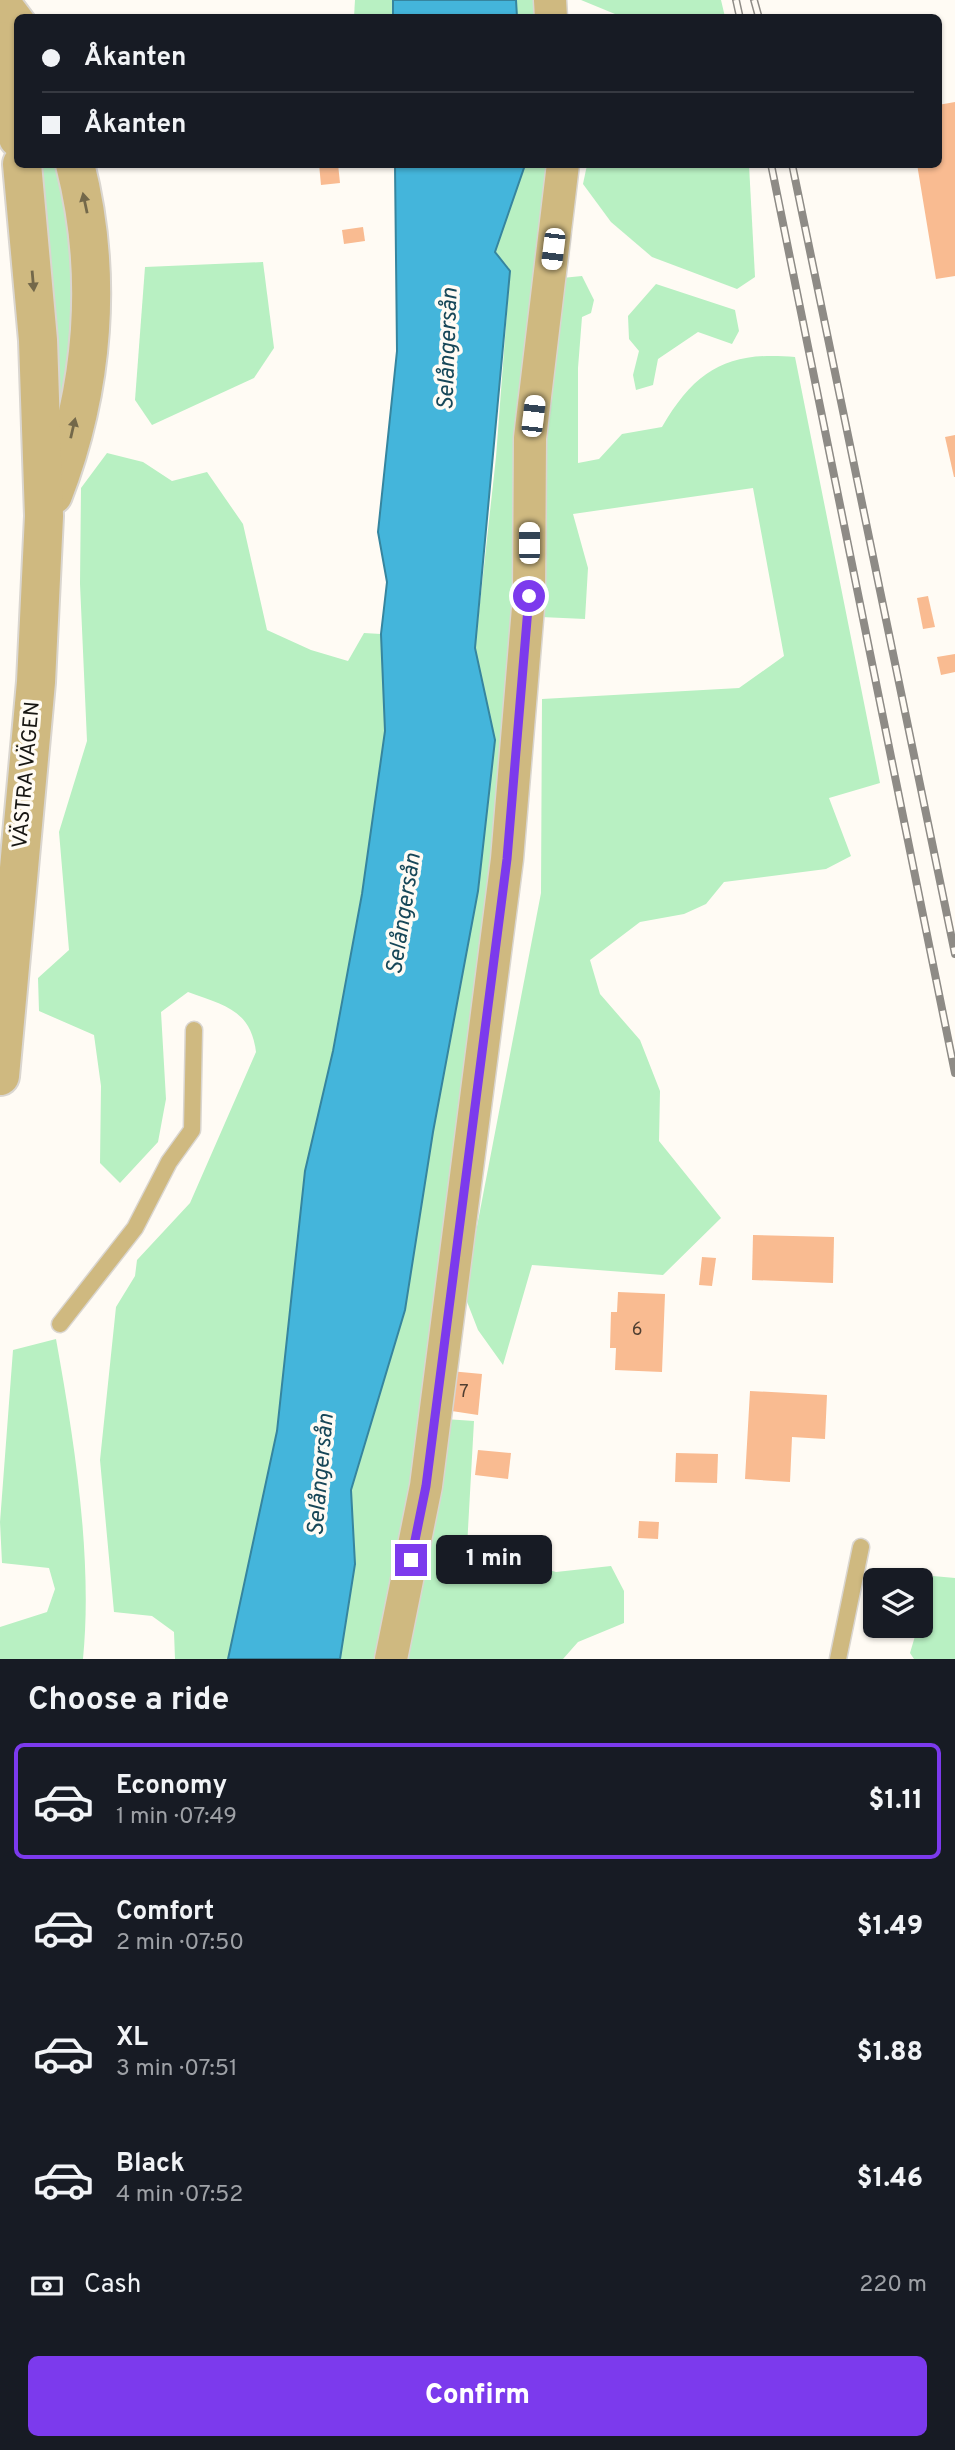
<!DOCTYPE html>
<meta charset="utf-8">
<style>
body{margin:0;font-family:Overpass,sans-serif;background:#242831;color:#f1f3f6;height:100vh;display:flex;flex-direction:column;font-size:26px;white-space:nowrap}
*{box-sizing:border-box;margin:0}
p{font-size:23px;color:#9ea1a6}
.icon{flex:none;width:38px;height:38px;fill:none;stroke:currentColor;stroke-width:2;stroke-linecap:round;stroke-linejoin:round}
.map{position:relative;height:1659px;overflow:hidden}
.details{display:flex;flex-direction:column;background:#171b24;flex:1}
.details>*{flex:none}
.banner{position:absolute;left:14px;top:14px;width:928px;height:154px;border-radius:10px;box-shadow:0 2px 5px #0004;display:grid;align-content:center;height:154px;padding:0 28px;background:#171b24}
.buttons{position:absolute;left:863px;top:1568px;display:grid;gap:14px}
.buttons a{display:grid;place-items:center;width:70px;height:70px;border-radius:10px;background:#171b24;box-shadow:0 2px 5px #0004;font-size:35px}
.end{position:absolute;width:32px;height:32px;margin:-16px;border:9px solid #7c3aed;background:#fff;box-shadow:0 0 0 4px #fff}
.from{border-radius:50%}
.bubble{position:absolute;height:49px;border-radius:10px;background:#171b24;box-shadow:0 2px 5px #0004;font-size:23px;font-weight:800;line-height:49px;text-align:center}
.car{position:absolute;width:21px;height:42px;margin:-21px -10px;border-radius:9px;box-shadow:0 0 5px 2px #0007;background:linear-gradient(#fff 24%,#345 0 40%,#fff 0 76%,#345 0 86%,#fff 0)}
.banner b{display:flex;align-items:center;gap:24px;height:66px;font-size:26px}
.banner b+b{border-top:2px solid #363941}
.banner i{width:18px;height:18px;background:#f1f3f6}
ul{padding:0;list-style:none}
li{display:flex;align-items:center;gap:21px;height:116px;margin:0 14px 10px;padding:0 14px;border:4px solid transparent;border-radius:10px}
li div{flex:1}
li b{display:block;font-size:26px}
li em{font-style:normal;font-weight:800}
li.on{border-color:#7c3aed}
li>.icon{width:63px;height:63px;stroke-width:1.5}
h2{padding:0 28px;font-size:32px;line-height:84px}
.pay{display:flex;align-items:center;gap:18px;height:77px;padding:0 28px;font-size:26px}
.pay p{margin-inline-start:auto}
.primary-button{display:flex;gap:14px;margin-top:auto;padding:14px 28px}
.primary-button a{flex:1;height:80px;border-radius:10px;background:#7c3aed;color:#fff;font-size:28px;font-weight:800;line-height:80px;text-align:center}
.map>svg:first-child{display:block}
.green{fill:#b8f0c2}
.water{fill:#44b5db;stroke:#36859f;stroke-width:2}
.building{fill:#f9bb91}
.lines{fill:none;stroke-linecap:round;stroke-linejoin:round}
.service-casing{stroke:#dad6d0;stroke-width:19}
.minor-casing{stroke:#dad6d0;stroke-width:35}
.tertiary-casing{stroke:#dad6d0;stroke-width:42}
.service{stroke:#cfb980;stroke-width:16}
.minor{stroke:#cfb980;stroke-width:32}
.tertiary{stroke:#cfb980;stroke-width:38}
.rail-casing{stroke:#8e8b86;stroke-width:8}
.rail{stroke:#fffbf4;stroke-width:5;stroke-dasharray:16;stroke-linecap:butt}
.oneway{fill:#73684a}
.route{stroke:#7c3aed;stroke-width:9}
.labels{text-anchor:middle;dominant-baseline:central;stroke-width:7;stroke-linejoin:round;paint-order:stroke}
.number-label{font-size:18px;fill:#503f32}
.street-label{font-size:21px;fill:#171613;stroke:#fffbf4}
.water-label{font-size:23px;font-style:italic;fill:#174758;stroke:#fffbf4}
</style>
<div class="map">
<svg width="955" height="1659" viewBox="0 0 955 1659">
<rect width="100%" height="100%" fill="#fffbf4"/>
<!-- green -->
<g class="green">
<polygon points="355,0 393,0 393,17 354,17"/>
<polygon points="516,0 541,0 542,17 517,17"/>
<polygon points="581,0 721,0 725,17 614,17 615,14"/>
<path d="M38,165H57C83,265 71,340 56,440Z"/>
<polygon points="525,165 554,165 517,465 505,796 418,1449 382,1659 340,1659 355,1564 351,1490 405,1310 433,1132 478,891 495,741 475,648 496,457 510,271 495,252"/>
<polygon points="587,165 749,165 755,277 737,289 652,257 611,222 583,184"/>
<polygon points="263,262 274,348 254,378 152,425 135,400 145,267"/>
<path d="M582,276L594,300L591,313L582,317L578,368V463L599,459L622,434L662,427C696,369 728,351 795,357L880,783L829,798L851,856L826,869L724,882L706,904L684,914L640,922L590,960L600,994L640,1040L660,1091L659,1141L721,1218L663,1275L532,1265L503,1365L478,1330L464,1294L541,893L542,699L739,688L784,656L753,488L573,514L588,568L585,619L541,617L544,469L562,278Z"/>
<polygon points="656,284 735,310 739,331 732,344 698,332 658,359 653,385 636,390 633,375 639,351 629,339 628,316"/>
<path d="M107,453L143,462L172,481L207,472L243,524L267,630L311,650L348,661L364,633L381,634L385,731L362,894L333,1051L305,1171L277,1431L228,1659H175L174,1632L152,1616L114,1612L100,1460L116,1307L135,1276L137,1260L190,1203L256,1052C251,1010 224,1005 188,992L161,1012L166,1099L158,1142L120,1183L100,1163L101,1086L94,1035L39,1011L38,978L69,950L59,832L87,741L80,584L81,488Z"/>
<path d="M56,1339C74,1439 93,1558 83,1659H0V1627L47,1612L55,1589L49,1568L2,1563L0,1522L13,1350Z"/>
<polygon points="445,1419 474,1421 467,1547 556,1572 611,1566 624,1591 624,1623 578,1642 563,1659 405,1659"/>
<polygon points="933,1576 955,1578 955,1659 914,1659 910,1653 918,1626 920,1626"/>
</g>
<!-- water -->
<g class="water">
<polygon points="393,0 516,0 517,17 393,17"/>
<polygon points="395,165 525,165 495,252 510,271 475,648 495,740 478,891 433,1132 405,1310 351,1490 355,1564 340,1659 228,1659 277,1431 305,1171 333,1051 362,894 385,731 381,634 387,582 378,532 397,351"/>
</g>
<!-- building -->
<g class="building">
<polygon points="955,102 955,276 936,279 917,164 938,164 938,105"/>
<polygon points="319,164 338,164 340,183 321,185"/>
<polygon points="363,227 365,241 344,244 342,230"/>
<polygon points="955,435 955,477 954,477 945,437"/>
<polygon points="928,596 935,627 923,629 917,598"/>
<polygon points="955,654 955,672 941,675 937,657"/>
<polygon points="753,1235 834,1237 833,1283 752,1280"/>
<polygon points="702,1257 716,1258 712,1286 699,1285"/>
<polygon points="618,1292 665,1294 662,1372 615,1370 616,1348 610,1348 611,1312 617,1312"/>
<polygon points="450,1371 482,1374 478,1415 445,1410"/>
<polygon points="750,1391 827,1395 825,1439 792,1437 790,1482 745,1479"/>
<polygon points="478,1450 511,1453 508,1479 475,1475"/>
<polygon points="676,1453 718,1454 717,1483 675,1482"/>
<polygon points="639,1521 659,1522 658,1539 638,1538"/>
</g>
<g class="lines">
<!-- service casing -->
<g class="service-casing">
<g id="service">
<polyline points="60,1324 135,1228 169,1162 192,1130 194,1030"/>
<polyline points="838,1659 861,1547"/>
</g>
</g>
<!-- minor casing -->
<g class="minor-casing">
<g id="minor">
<polyline points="550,0 551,18"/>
<polyline points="391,1659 426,1486 507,859 529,596 530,438 563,164"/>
</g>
</g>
<!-- tertiary casing -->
<g class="tertiary-casing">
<g id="tertiary">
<polyline points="0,2 18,26"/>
<polyline points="0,41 18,138"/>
<path d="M53,495C94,389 103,274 75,164"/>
<polyline points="0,1076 36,682 44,516 38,340 22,164"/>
</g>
</g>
<!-- service -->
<use href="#service" class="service"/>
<!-- minor -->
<use href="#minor" class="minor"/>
<!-- tertiary -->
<use href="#tertiary" class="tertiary"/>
<!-- rail casing -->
<g class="rail-casing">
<g id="rail">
<polyline points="736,0 740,18"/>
<polyline points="754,0 759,18"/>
<polyline points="771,164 955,1073"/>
<polyline points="792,164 955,954"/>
</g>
</g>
<!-- rail -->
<use href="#rail" class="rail"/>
</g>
<!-- one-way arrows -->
<defs><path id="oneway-solid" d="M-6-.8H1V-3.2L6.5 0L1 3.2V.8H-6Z" transform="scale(1.75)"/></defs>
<g class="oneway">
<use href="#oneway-solid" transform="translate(85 203) rotate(-102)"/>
<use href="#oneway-solid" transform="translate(33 281) rotate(85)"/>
<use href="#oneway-solid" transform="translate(73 428) rotate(-77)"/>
</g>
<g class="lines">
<!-- route -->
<polyline class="route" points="411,1560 426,1486 507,859 529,596"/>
</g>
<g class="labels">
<!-- number labels -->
<g class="number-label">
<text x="637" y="1330">6</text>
<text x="464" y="1392">7</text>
</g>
<!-- street labels -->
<g class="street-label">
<text transform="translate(27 775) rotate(-85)">VÄSTRA VÄGEN</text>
</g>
<!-- water labels -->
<g class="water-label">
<text transform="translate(449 349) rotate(-88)">Selångersån</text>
<text transform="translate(405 914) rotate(-81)">Selångersån</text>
<text transform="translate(322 1475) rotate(-85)">Selångersån</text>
</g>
</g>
</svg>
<div class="buttons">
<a><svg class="icon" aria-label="layers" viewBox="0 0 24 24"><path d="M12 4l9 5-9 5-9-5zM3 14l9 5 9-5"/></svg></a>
</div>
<i class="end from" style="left:529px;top:596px"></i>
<i class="end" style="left:411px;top:1560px"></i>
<div class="bubble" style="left:436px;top:1535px;width:116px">1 min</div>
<i class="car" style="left:553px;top:249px;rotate:187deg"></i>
<i class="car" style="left:533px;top:416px;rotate:7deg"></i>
<i class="car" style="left:529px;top:543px;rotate:0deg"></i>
<div class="banner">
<b><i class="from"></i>Åkanten</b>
<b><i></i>Åkanten</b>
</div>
</div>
<section class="details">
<h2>Choose a ride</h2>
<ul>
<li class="on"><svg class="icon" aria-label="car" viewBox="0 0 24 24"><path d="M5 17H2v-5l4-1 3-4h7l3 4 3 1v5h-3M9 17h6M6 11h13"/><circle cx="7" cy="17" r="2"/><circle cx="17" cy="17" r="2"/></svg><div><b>Economy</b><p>1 min · 07:49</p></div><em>$1.11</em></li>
<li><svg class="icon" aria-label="car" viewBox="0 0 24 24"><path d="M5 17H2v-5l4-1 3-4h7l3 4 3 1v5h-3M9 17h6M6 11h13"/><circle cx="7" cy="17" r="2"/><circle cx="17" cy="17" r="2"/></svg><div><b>Comfort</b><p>2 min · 07:50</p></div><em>$1.49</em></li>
<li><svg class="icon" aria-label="car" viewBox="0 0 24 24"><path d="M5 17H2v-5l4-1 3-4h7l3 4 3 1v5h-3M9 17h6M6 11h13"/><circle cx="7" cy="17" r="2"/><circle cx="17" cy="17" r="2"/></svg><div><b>XL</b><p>3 min · 07:51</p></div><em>$1.88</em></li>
<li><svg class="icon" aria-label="car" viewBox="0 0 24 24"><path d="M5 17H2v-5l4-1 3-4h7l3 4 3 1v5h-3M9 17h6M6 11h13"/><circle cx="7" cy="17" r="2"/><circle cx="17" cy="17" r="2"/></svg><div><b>Black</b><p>4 min · 07:52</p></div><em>$1.46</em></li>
</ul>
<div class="pay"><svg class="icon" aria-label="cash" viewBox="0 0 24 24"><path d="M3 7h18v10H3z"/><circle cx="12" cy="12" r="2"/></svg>Cash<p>220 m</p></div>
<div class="primary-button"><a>Confirm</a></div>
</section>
